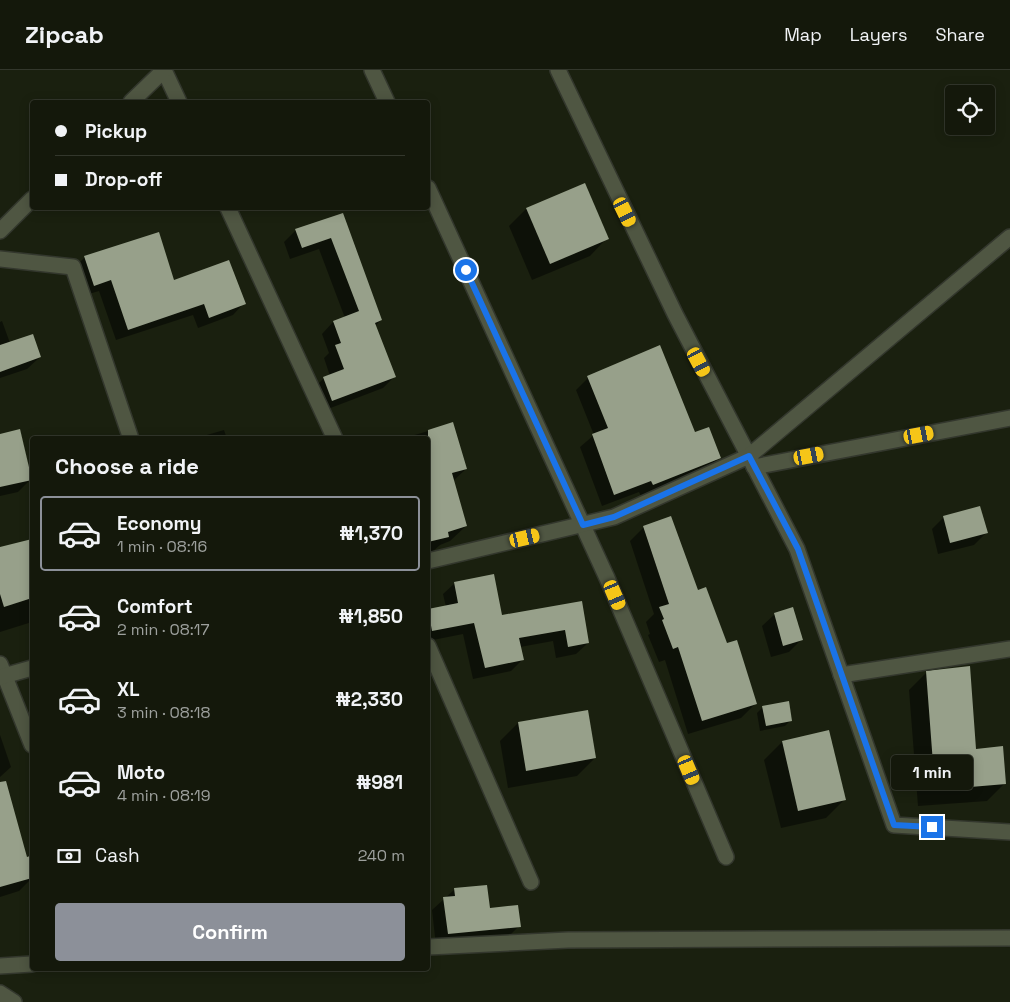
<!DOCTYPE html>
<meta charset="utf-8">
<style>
body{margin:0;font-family:"Space Grotesk",sans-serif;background:#1d2114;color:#f1f3f6;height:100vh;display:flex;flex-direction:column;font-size:19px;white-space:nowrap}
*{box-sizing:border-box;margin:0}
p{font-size:16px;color:#9da09d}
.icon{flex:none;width:28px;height:28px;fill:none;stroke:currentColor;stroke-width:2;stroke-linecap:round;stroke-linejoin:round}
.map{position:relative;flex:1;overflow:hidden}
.side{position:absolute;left:30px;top:366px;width:400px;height:535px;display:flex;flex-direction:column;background:#14180b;border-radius:5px;box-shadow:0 2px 12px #0003,0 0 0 1px #33372c}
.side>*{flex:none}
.banner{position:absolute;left:30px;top:30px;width:400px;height:110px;border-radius:5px;box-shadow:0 2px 12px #0003,0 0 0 1px #33372c;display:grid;align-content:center;height:110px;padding:0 25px;background:#14180b}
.buttons{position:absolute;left:945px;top:15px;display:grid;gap:10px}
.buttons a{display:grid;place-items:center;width:50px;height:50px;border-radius:5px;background:#14180b;box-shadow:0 2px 12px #0003,0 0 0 1px #33372c;font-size:25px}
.end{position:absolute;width:22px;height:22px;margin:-11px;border:6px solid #1a73e8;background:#fff;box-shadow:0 0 0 2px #fff}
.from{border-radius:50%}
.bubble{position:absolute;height:35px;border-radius:5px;background:#14180b;box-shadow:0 2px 12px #0003,0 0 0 1px #33372c;font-size:16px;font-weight:600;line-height:35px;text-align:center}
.car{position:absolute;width:15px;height:30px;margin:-15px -8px;border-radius:6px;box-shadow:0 0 4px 1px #0007;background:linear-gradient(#f5c518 24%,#345 0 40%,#f5c518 0 76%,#345 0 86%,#f5c518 0)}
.banner b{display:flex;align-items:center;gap:18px;height:48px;font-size:19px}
.banner b+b{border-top:1px solid #33372c}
.banner i{width:12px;height:12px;background:#f1f3f6}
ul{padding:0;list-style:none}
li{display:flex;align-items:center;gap:15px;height:75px;margin:0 10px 8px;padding:0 15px;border:2px solid transparent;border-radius:5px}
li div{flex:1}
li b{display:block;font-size:19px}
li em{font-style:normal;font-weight:600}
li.current{border-color:#8c9099}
li>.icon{width:45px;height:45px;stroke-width:1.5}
h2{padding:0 25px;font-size:22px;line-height:60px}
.pay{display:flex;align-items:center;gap:12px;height:55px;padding:0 25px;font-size:19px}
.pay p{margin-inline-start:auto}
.primary-button{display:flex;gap:10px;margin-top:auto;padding:10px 25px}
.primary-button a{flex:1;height:58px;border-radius:5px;background:#8c9099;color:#fff;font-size:20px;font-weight:600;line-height:58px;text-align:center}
header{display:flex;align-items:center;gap:30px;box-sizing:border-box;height:70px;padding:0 25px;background:#14180b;border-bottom:1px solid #33372c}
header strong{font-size:24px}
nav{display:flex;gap:28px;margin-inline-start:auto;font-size:18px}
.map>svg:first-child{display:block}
.shadow{fill:#0007}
.building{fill:#97a08a}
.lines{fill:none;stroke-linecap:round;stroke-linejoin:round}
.street-casing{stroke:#33372d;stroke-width:18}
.street{stroke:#4f5642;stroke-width:15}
.route{stroke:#1a73e8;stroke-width:6}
</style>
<header>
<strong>Zipcab</strong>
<nav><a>Map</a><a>Layers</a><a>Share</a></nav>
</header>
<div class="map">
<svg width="1010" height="932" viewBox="0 0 1010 932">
<rect width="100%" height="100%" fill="#1a200f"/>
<!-- shadow -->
<g class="shadow">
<polygon points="526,139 607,168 590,186 532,210 509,156"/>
<polygon points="342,144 381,250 375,256 395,306 383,318 320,342 312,320 324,308 330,306 324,288 329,283 322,264 333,252 345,248 319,179 290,189 284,172 296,160"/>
<polygon points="85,187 244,233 233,245 198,258 193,245 116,270 99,221 82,226 73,199"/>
<polygon points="2,251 10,273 40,287 27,299 0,308 0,252"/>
<polygon points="588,308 694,364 720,387 707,399 641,426 639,422 602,436 580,377 594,365 576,320"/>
<polygon points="452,354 466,399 453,411 466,456 450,471 440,475 432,482 428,483 428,369 401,369"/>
<polygon points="224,360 227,369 199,369 200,367"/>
<polygon points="0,365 30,410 18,422 0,426"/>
<polygon points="944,447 986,463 974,475 938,484 932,459"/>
<polygon points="644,457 726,574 755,634 741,648 688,664 665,590 659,592 648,565 650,564 646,552 654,544 630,471"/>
<polygon points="32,471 32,552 0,562 0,479"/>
<polygon points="455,513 501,547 581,533 588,573 576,584 556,588 553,571 520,577 522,590 511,601 473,609 463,564 428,571 428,542 446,537 443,524"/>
<polygon points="775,544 801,570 789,582 771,587 762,556"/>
<polygon points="926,603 975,680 1005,713 987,731 918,736 909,620"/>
<polygon points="763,637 791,650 785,656 760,661 757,643"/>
<polygon points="587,641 595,688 577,706 508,718 500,671 518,653"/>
<polygon points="828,662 844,730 826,748 781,758 764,690 782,672"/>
<polygon points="0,665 11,697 0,707"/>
<polygon points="0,750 26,789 29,788 32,802 32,808 19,821 0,827"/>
<polygon points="455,819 489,839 519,856 507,868 436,876 432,840"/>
</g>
<!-- building -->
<g class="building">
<polygon points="585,113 609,169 550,194 526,138"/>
<polygon points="343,143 382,250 375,253 396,307 332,331 323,307 344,299 335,275 341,273 333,251 359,241 331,168 302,178 295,159"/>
<polygon points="159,162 174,210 229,190 246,234 209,248 204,234 128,260 111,210 94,216 84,186"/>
<polygon points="33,264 41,287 0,302 0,275"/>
<polygon points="660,275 695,362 709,357 721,388 653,415 651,411 614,425 592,364 608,358 587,306"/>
<polygon points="453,352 467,399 452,403 467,456 448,462 449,467 428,472 428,360"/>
<polygon points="20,359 32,410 0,417 0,364"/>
<polygon points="980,436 988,463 950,473 943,446"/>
<polygon points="671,446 698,520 706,517 727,573 737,570 757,634 702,651 678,577 673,579 662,550 664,549 659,537 669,534 643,456"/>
<polygon points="32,469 32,528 4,537 0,524 0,477"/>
<polygon points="494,504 502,545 582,531 589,573 568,577 565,560 519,568 524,590 485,598 474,553 432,561 428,539 458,533 454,512"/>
<polygon points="793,537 803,570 783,576 774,543"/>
<polygon points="970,596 976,679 1003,676 1006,714 935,720 926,601"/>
<polygon points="789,631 792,651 766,656 762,636"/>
<polygon points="588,640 596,688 526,701 518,652"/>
<polygon points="829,660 846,730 798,741 782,671"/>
<polygon points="6,711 27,787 30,786 32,797 32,808 0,817 0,712"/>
<polygon points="487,815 490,838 518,835 521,857 448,864 443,827 455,826 454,818"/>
</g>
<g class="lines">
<!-- street casing -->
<g class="street-casing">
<g id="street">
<polyline points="164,0 179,32"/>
<polyline points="372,0 387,32"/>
<polyline points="558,0 675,244 797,479 894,755 1010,762"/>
<polyline points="131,32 164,0"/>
<polyline points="428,118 607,508 726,787"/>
<polyline points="228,138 335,369"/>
<polyline points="0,161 32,129"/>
<polyline points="0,189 73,197 131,369"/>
<polyline points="754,397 1010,348"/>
<polyline points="428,491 614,447 749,386 1010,167"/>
<polyline points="428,576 531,812"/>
<polyline points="0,594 32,675"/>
<polyline points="841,605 1010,579"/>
<polyline points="0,607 32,598"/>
<polyline points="428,877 568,870 1010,868"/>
<polyline points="0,896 32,894"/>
<polyline points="0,923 14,932"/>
</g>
</g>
<!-- street -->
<use href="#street" class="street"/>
</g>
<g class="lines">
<!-- route -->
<polyline class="route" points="466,200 583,455 614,447 749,386 798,479 894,755 932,757"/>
</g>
</svg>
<div class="buttons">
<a><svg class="icon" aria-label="locate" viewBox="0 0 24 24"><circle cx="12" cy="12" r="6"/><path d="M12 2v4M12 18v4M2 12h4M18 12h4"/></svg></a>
</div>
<i class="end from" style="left:466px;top:200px"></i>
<i class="end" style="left:932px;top:757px"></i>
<div class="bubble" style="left:891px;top:685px;width:82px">1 min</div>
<i class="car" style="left:625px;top:142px;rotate:154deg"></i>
<i class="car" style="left:699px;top:292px;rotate:152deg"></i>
<i class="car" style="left:919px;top:365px;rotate:79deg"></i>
<i class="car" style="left:809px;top:386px;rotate:79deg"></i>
<i class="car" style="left:525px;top:468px;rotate:77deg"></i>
<i class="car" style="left:615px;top:525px;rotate:157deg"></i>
<i class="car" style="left:689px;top:700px;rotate:157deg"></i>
<div class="banner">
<b><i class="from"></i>Pickup</b>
<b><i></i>Drop-off</b>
</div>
<section class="side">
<h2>Choose a ride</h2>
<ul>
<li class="current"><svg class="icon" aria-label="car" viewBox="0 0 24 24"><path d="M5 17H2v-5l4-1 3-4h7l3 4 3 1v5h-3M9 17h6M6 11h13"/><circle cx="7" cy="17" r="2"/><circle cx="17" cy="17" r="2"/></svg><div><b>Economy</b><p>1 min · 08:16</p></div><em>₦1,370</em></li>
<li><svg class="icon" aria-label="car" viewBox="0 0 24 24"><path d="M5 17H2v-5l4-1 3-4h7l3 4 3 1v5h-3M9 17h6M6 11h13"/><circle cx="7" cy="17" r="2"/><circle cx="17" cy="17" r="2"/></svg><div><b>Comfort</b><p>2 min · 08:17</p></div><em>₦1,850</em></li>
<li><svg class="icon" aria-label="car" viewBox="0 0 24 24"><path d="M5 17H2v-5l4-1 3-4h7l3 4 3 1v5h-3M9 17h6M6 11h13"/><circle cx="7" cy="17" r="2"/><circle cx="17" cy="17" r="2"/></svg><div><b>XL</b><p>3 min · 08:18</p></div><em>₦2,330</em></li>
<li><svg class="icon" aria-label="car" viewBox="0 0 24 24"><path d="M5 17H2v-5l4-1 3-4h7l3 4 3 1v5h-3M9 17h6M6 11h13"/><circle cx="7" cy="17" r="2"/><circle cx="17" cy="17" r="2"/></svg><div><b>Moto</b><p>4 min · 08:19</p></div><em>₦981</em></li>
</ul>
<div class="pay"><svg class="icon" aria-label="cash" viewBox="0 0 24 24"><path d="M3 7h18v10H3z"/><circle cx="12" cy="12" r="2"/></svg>Cash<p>240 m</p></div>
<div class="primary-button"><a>Confirm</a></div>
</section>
</div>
